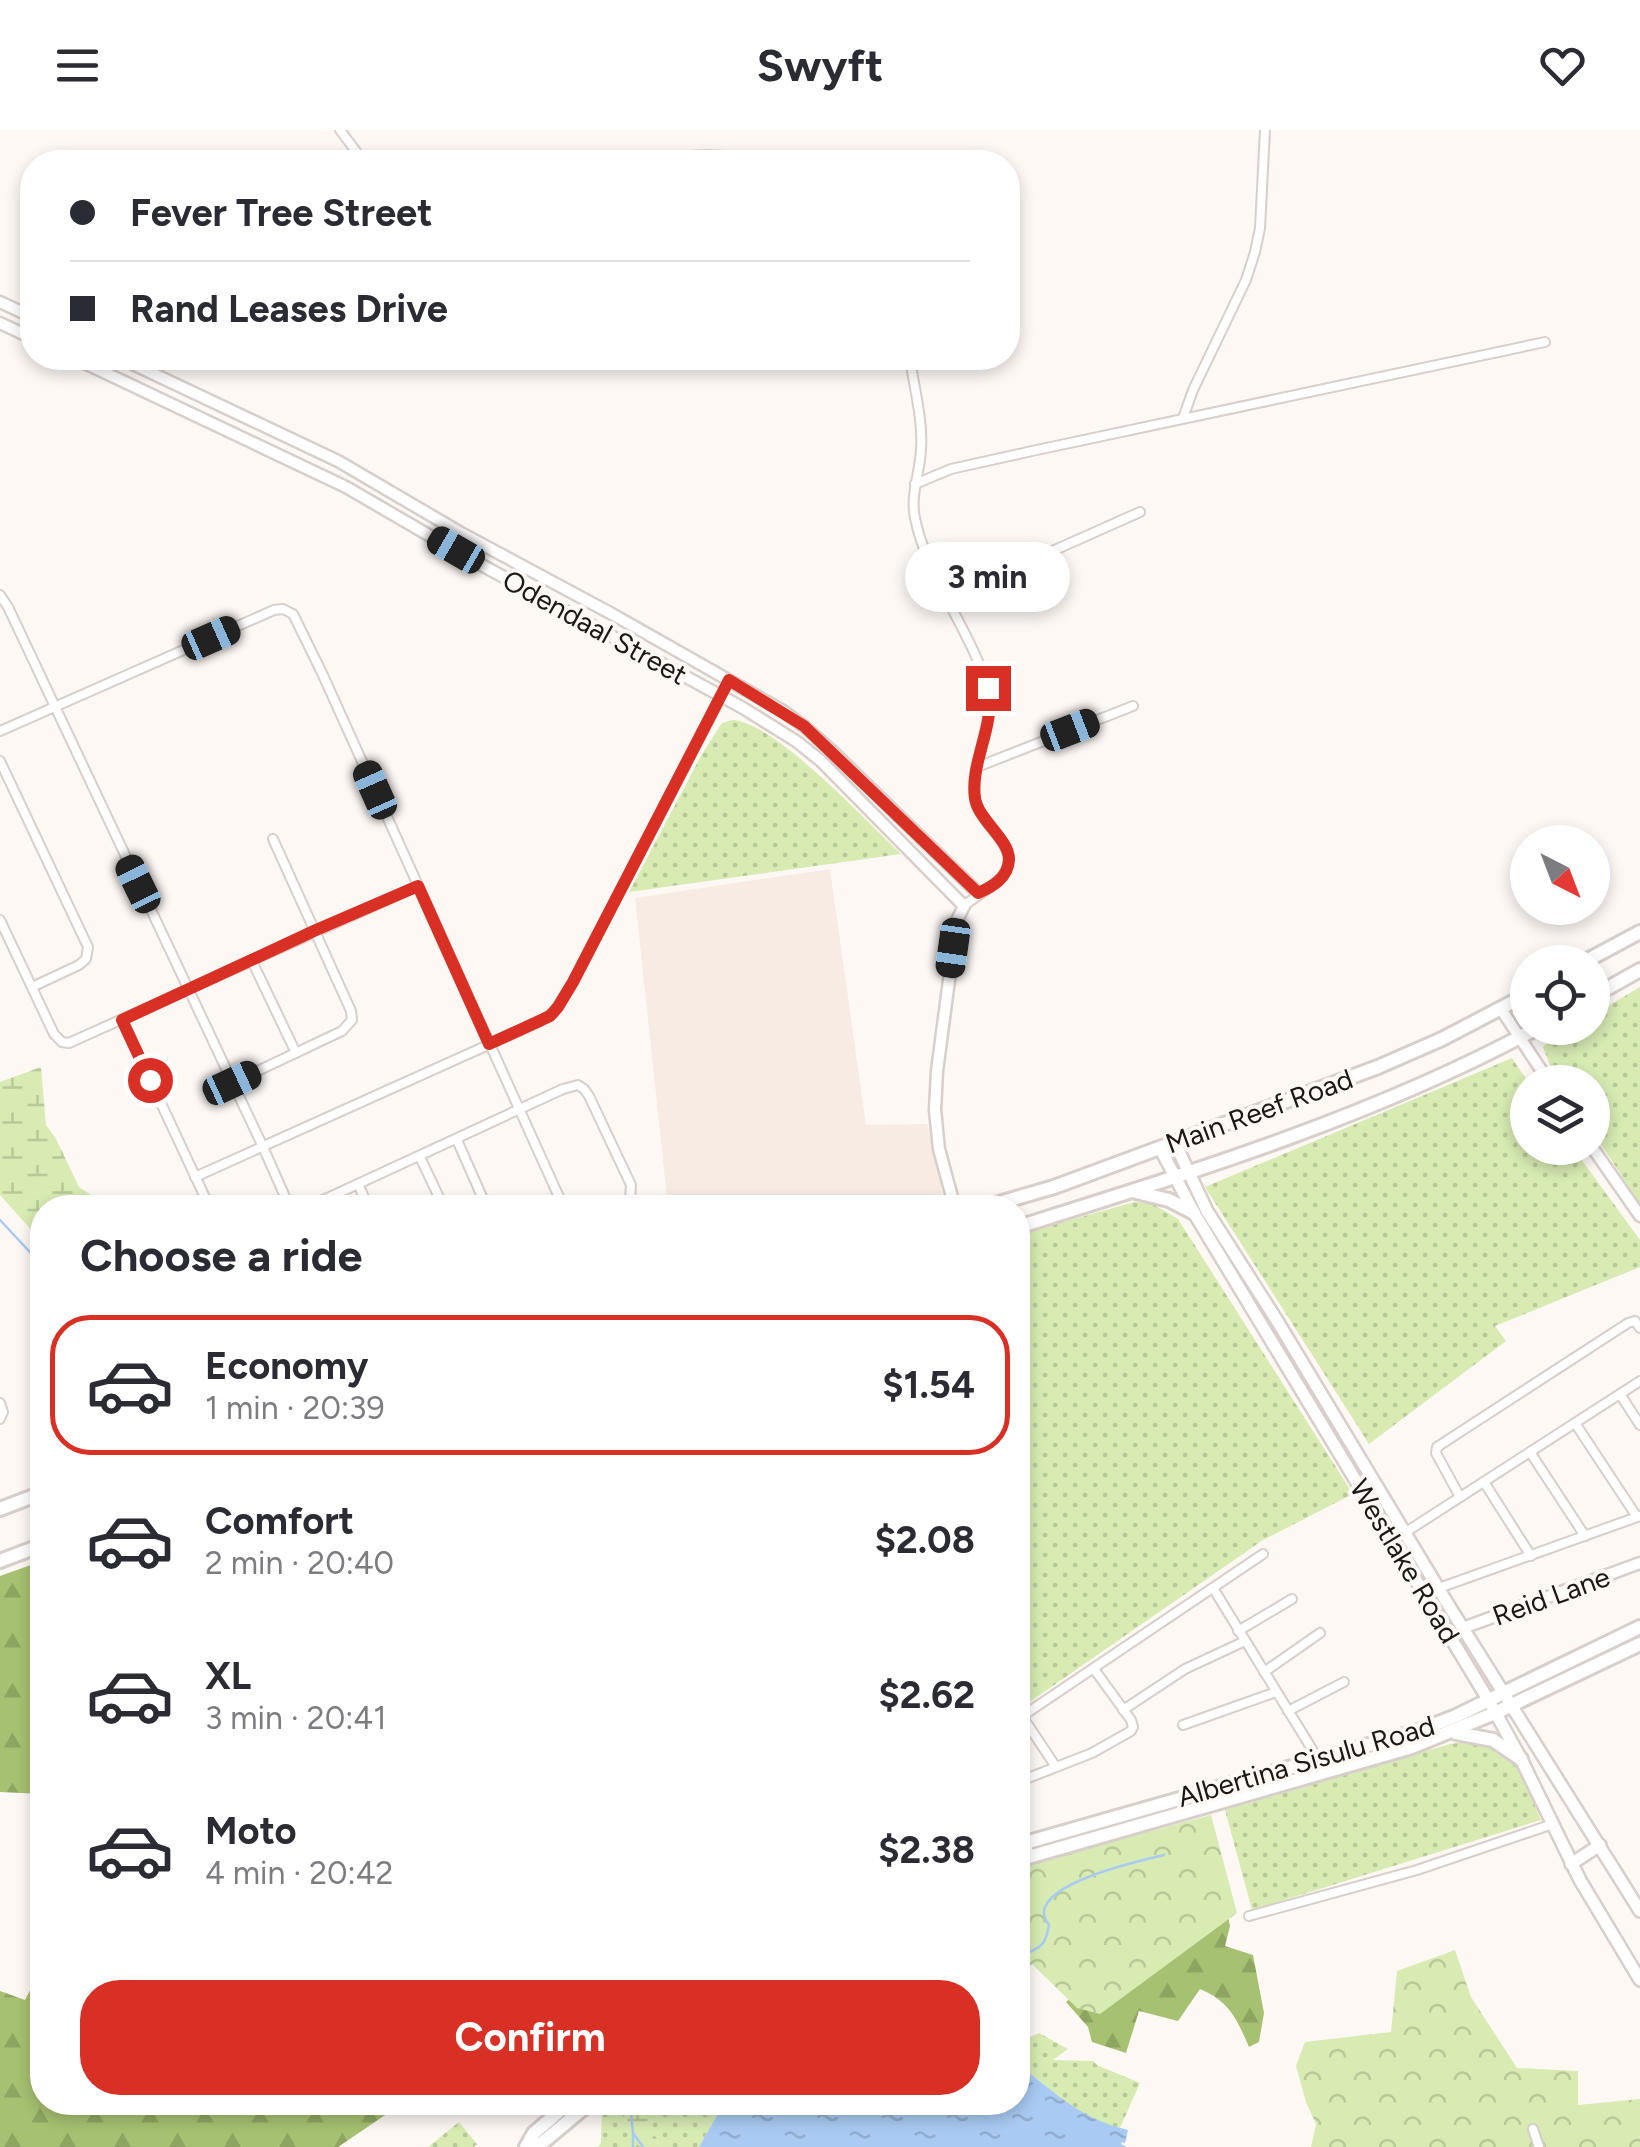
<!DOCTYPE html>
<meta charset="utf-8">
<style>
body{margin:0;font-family:Figtree,sans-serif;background:#f2f2f3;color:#2b2b33;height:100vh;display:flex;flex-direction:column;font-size:38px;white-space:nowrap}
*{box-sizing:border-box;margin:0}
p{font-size:32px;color:#7c7c81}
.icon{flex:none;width:55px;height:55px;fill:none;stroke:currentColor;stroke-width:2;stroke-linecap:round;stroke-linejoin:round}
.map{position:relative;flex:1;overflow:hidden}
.side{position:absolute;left:30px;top:1065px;width:1000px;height:920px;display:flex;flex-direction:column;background:#fff;border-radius:40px;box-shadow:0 5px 15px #0003}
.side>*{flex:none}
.banner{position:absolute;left:20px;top:20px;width:1000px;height:220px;border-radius:40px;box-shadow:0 5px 15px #0003;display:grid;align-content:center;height:220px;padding:0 50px;background:#fff}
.needle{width:65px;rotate:138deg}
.tools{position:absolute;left:1510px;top:695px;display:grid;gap:20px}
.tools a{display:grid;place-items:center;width:100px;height:100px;border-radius:50%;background:#fff;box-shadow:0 5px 15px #0003;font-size:50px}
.end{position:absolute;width:45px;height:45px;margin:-22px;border:12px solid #d93025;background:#fff;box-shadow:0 0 0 5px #fff}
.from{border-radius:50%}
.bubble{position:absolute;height:70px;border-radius:35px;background:#fff;box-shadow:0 5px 15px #0003;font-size:32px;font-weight:700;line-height:70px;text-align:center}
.car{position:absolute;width:30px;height:60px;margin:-30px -15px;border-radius:12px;box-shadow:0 0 8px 2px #0007;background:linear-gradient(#222 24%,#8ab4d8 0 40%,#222 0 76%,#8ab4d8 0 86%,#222 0)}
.banner b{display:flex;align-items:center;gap:35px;height:95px;font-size:38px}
.banner b+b{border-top:2px solid #e1e1e2}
.banner i{width:25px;height:25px;background:#2b2b33}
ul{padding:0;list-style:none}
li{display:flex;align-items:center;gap:30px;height:140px;margin:0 20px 15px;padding:0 30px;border:5px solid transparent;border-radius:40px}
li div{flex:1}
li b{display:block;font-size:38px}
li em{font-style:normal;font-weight:700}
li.active{border-color:#d93025}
li>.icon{width:90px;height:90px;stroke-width:1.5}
h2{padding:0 50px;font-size:45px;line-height:120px}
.action{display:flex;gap:20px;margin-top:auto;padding:20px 50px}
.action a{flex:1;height:115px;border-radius:40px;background:#d93025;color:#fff;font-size:40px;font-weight:700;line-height:115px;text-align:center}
header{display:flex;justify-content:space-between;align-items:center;height:130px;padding:0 50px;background:#fff;font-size:45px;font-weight:700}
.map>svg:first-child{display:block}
.built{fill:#f8ebe4}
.grass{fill:url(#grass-dots)}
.forest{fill:url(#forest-firs)}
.wetland{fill:url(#wetland-marsh)}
.park{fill:url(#park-crowns)}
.water{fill:url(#water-ripples)}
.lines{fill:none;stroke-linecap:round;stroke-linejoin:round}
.stream{stroke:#a9caf2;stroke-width:2.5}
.minor-casing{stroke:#d8ceca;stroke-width:12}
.tertiary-casing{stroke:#d8ceca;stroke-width:15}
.secondary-casing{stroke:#d8ceca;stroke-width:16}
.primary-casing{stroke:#d8ceca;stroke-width:18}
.minor{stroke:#fff;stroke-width:8}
.tertiary{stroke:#fff;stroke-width:10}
.secondary{stroke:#fff;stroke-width:11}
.primary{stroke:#fff;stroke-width:12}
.route{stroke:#d93025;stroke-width:12}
.labels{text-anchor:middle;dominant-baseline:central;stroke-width:8;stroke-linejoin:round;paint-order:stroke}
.street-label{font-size:28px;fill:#1b1816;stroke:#fef8f5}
</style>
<header><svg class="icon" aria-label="menu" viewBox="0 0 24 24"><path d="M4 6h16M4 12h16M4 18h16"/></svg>Swyft<svg class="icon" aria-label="heart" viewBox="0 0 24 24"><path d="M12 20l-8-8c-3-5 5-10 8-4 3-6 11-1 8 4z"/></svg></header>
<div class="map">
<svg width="1640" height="2017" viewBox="0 0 1640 2017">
<defs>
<pattern id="grass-dots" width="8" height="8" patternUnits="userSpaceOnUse" patternTransform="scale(2.5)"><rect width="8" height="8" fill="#d7ebb3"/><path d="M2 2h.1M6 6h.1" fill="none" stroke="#b8c999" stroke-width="1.8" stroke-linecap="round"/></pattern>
<pattern id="forest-firs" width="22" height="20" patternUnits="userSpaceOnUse" patternTransform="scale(2.5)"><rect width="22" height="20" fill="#a6c171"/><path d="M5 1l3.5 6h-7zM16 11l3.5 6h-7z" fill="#8ea561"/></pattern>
<pattern id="wetland-marsh" width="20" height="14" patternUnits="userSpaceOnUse" patternTransform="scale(2.5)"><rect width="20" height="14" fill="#d7ebb3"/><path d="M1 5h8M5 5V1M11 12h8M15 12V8" fill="none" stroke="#b8c999"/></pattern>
<pattern id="park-crowns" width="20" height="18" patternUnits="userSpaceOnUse" patternTransform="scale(2.5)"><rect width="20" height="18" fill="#d7ebb3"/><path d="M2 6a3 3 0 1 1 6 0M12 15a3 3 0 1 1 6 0" fill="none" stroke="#b8c999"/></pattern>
<pattern id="water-ripples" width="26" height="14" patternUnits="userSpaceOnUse" patternTransform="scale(2.5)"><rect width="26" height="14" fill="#a9caf2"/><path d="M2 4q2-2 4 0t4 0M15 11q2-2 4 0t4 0" fill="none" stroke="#91adcf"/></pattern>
</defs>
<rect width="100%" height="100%" fill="#fef8f5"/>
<!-- built -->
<polygon class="built" points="830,739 866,995 927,994 940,1043 942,1067 935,1078 668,1077 635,768"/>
<!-- grass -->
<g class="grass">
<path d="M732,590C774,591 868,693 901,724L629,762L702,624L722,593Z"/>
<path d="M1640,857V1074L1593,1002L1592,952H1561L1550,935L1543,917C1560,900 1569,898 1592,898L1593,885Z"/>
<polygon points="1512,928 1528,952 1528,1018 1573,1018 1640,1110 1640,1137 1495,1196 1506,1211 1369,1314 1205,1057"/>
<polygon points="1134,1072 1151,1073 1178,1089 1353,1364 1263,1410 1018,1580 1018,1105"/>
<polygon points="1482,1610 1517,1634 1541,1690 1252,1780 1225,1680 1450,1614"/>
<path d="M1018,1903L1028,1908L1039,1903L1068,1919L1053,1930L1093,1931L1097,1935L1140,1953L1120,1998C1078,1988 1051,1958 1018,1935Z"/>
<polygon points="604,1973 622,1973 628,2003 628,2017 598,2017 601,2013 602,1974"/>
<polygon points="641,1973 724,1973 699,2017 660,2017"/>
<polygon points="459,1992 477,2014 474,2017 428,2017"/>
</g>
<!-- forest -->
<g class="forest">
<polygon points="42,1431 42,1664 0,1662 0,1446"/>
<path d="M1222,1755L1230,1796L1225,1816L1253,1825L1264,1883L1259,1912L1249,1917C1237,1889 1229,1871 1200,1859L1178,1891L1139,1881L1126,1923L1092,1912L1088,1897L1066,1872L1096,1846Z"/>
<polygon points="42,1837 42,1972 403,1973 338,2017 0,2017 0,1861 25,1870"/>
</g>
<!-- wetland -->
<g class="wetland">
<polygon points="41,937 46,995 55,1007 79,1057 109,1077 42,1078 42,1112 0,1065 0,952"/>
<polygon points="622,1973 642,1973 660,2017 628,2017 628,2003"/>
</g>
<!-- park -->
<g class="park">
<polygon points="1211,1685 1237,1783 1100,1884 1077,1878 1032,1834 1018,1848 1018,1737"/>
<polygon points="1455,1820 1471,1867 1517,1938 1578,1941 1578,1975 1640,1969 1640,2017 1311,2017 1316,1994 1306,1972 1296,1936 1305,1912 1391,1902 1397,1841"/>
</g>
<!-- water -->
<path class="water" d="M1018,1935C1059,1964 1076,1987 1128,2000L1125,2013L1122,2012L1121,2014L1127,2017H699L724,1973L1018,1972Z"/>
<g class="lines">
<!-- stream -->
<g class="stream">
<polyline points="0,1090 42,1135"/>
<path d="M1018,1830C1035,1815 1044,1824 1049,1795C1046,1790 1043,1787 1044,1781C1048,1751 1139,1731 1164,1725"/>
<polyline points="630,1972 633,2003 643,2017"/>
<polyline points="633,2004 633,2017"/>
</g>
<!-- minor casing -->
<g class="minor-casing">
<g id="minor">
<polyline points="340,0 364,32"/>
<path d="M653,32C689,23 725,23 761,32"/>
<path d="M910,228C914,258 923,289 921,319C920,343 910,365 915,388C926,445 971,502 988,558C996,596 966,640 976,674C982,694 1013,713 1008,735C1004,753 977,764 964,776"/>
<polyline points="1183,288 1193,260 1246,150 1255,122 1260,98 1265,0"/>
<polyline points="915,354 951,339 1032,321 1545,212"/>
<polyline points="0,465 8,477 263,1017 290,1078"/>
<polyline points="947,468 1140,382"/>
<polyline points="0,601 274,480 283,479 293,484 322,543 564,1078"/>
<polyline points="0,631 88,817 86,829 79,835 32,857"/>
<polyline points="977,637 1133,576"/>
<polyline points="0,790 54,904 62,912 69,913 418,756"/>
<polyline points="252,831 296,923"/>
<polyline points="122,890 210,1078"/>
<polyline points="232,953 342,901 352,890 351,881 273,709"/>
<polyline points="457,1010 487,1078"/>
<polyline points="420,1027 444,1078"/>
<polyline points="195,1047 539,892 554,882 573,852 729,551"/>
<polyline points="358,1054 369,1078"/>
<polyline points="306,1078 563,959 578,955 584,959 589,966 631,1055 630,1071 623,1078"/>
<polyline points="1620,1264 1640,1295"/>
<polyline points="0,1273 3,1282 0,1289"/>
<polyline points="1575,1293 1637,1387"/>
<polyline points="1530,1322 1585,1406"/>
<polyline points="1484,1352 1531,1426"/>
<polyline points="1460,1367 1436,1323 1437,1317 1628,1193 1635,1191 1640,1198"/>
<polyline points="1406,1402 1640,1251"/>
<polyline points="1213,1458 1318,1629"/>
<polyline points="1439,1458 1640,1386"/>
<polyline points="1238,1501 1292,1469"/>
<polyline points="1264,1542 1320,1503"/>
<polyline points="1123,1580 1185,1539 1245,1511"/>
<polyline points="1288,1581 1344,1552"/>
<polyline points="1022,1586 1056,1637"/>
<polyline points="1018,1589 1263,1424"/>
<polyline points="1183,1595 1276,1562"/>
<polyline points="1018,1652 1092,1623 1131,1601 1133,1597 1131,1590 1094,1539"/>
<polyline points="1018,1680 1030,1727"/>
<polyline points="1249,1786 1417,1740 1553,1694"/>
<polyline points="1533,1999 1539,2017"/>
</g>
</g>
<!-- tertiary casing -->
<g class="tertiary-casing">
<g id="tertiary">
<polyline points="0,172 32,187"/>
<polyline points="0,193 32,208"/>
<polyline points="74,228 346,357 456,421 743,578 796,611 821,631 964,776 957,790 937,941 935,980 939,1019 955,1078"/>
<polyline points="120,228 338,331 461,403 612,484 783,581 805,597 831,620 978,763"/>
<polyline points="1501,879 1549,952"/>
<polyline points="1592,1017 1640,1086"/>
<polyline points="1463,1498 1640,1433"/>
</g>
</g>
<!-- secondary casing -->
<g class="secondary-casing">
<g id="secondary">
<polyline points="1175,1013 1207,1081 1276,1189 1449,1476 1640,1781"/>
<polyline points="1160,1018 1194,1083 1489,1571 1521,1629 1580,1750 1640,1850"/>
<polyline points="1571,1734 1600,1715"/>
</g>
</g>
<!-- primary casing -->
<g class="primary-casing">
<g id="primary">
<polyline points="1584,832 1640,802"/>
<polyline points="1592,867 1640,840"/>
<polyline points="1136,1062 1169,1070 1194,1083"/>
<polyline points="982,1078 1054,1057 1378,937 1442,909 1528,864"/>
<path d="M1018,1097C1193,1042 1375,986 1537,898"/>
<polyline points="0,1379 42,1363"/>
<polyline points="0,1431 42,1415"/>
<polyline points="1456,1603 1493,1610 1521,1629"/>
<polyline points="1018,1715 1418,1601 1456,1586 1640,1497"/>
<polyline points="1018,1730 1412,1617 1495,1583 1640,1514"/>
<polyline points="526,2017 534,2003 570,1972"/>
<polyline points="532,2017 542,2013 591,1972"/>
</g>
</g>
<!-- minor -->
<use href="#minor" class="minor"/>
<!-- tertiary -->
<use href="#tertiary" class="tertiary"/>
<!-- secondary -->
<use href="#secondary" class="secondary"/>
<!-- primary -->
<use href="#primary" class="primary"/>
</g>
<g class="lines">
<!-- route -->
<path class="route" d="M150,950L122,890L316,800L418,756L489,914L550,886L558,877L573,852L729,550L804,596L978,763C992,757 1008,748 1009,730C1010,710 978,690 975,668C970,631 996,596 988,558"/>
</g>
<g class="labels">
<!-- street labels -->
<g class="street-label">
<text transform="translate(595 497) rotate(29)">Odendaal Street</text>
<text transform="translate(1259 981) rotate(-20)">Main Reef Road</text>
<text transform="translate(1405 1431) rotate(59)">Westlake Road</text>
<text transform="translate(1551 1466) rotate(-20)">Reid Lane</text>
<text transform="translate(1306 1631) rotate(-16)">Albertina Sisulu Road</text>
</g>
</g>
</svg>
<div class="tools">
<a><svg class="needle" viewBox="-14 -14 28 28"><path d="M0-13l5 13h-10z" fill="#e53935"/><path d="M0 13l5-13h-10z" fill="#7c7c81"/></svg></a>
<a><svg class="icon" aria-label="locate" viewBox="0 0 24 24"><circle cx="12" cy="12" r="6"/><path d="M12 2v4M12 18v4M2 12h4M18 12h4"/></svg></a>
<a><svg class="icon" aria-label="layers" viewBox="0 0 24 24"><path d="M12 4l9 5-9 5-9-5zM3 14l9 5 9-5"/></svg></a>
</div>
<i class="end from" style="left:150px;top:950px"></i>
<i class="end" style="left:988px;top:558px"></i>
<div class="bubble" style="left:905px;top:412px;width:165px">3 min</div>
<i class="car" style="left:456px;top:420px;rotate:300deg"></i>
<i class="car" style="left:211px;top:508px;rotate:66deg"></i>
<i class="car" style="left:1070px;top:600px;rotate:69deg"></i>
<i class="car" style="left:375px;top:660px;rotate:336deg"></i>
<i class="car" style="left:138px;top:754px;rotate:334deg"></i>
<i class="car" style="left:953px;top:818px;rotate:188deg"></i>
<i class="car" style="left:232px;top:953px;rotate:65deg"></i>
<div class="banner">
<b><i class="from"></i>Fever Tree Street</b>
<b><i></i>Rand Leases Drive</b>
</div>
<section class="side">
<h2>Choose a ride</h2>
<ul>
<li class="active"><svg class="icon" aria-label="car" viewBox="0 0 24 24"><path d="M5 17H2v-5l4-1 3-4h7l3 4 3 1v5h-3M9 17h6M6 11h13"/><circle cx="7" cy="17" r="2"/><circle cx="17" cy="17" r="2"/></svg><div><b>Economy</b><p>1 min · 20:39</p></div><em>$1.54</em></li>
<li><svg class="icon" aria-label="car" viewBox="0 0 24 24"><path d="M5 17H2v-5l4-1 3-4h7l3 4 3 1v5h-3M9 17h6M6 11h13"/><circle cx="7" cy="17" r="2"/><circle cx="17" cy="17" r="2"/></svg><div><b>Comfort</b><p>2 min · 20:40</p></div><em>$2.08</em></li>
<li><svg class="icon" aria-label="car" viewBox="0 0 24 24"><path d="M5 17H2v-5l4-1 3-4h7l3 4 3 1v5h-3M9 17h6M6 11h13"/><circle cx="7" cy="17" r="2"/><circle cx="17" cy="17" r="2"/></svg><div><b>XL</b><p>3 min · 20:41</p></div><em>$2.62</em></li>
<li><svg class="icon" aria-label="car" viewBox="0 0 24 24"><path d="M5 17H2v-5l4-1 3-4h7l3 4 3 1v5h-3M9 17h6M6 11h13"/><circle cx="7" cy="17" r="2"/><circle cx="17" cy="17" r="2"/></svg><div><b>Moto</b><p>4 min · 20:42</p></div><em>$2.38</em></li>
</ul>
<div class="action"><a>Confirm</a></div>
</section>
</div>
